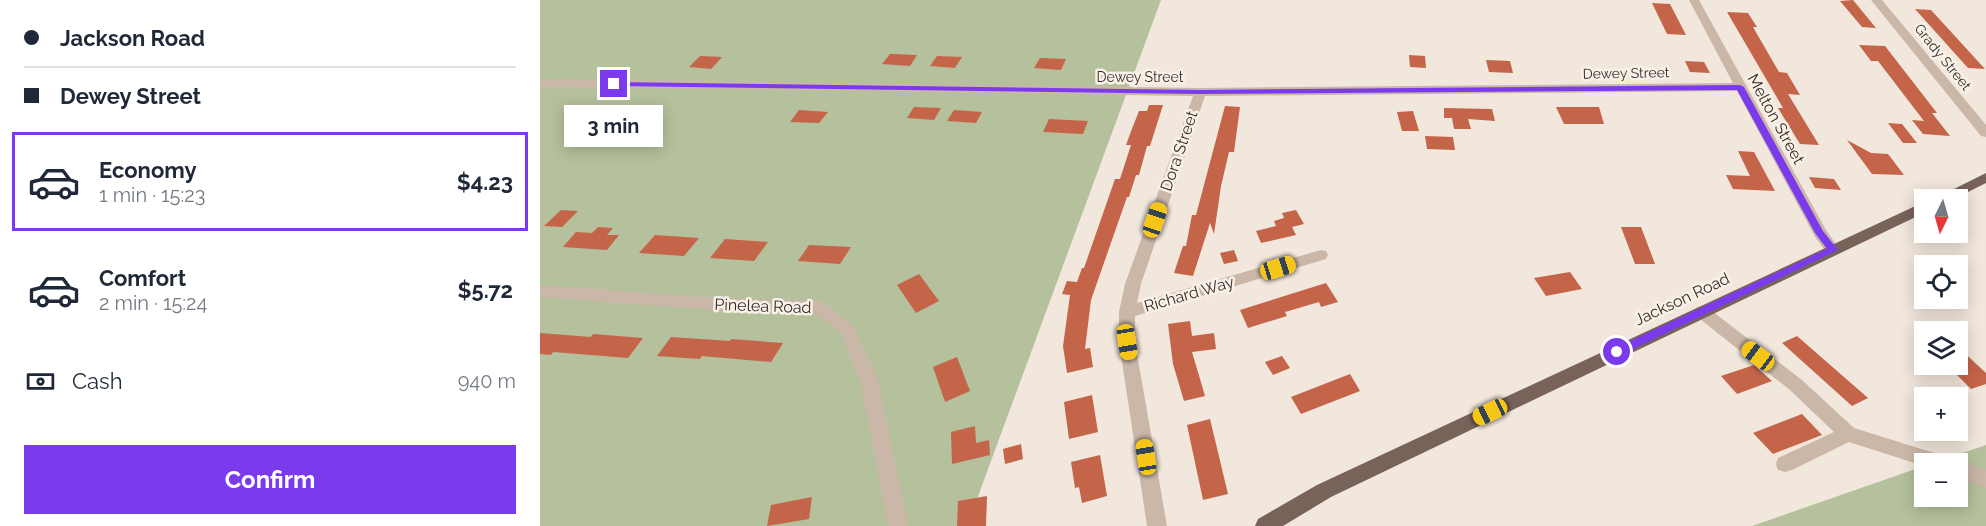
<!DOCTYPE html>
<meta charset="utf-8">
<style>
body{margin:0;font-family:Raleway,sans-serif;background:#f6f6f7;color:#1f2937;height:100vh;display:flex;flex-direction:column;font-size:22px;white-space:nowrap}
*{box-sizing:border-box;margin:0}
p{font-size:20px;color:#747a83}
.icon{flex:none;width:33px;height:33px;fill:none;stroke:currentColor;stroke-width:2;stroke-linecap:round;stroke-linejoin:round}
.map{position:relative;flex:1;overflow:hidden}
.panel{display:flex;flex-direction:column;background:#fff;width:540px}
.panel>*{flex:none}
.top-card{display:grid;align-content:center;height:132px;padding:0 24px;background:#fff}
.needle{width:39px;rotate:185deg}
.fabs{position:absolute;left:1374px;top:189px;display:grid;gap:12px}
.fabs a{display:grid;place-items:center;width:54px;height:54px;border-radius:0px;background:#fff;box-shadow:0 3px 15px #0003;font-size:30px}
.end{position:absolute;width:27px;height:27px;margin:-14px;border:8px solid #7c3aed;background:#fff;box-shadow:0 0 0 3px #fff}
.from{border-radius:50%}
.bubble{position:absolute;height:42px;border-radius:0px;background:#fff;box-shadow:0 3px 15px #0003;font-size:20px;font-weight:700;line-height:42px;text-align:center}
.car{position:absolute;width:18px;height:36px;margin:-18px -9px;border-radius:8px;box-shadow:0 0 4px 2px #0007;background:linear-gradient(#f5c518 24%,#345 0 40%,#f5c518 0 76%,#345 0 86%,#f5c518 0)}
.top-card b{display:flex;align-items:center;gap:21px;height:57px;font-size:22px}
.top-card b+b{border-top:2px solid #e0e1e3}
.top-card i{width:15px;height:15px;background:#1f2937}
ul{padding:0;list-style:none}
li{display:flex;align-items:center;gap:18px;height:99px;margin:0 12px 9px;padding:0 12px;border:3px solid transparent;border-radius:0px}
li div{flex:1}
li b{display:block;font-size:22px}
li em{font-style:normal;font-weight:700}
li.current{border-color:#7c3aed}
li>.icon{width:54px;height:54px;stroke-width:1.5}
.pay{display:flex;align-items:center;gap:15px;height:66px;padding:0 24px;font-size:22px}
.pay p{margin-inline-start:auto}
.cta{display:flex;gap:12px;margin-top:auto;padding:12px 24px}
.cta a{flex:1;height:69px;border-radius:0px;background:#7c3aed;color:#fff;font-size:24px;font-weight:700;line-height:69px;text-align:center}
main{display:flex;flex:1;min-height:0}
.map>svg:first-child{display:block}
.green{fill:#b5c09c}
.building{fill:#c46448}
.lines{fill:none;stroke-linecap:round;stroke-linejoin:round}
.minor{fill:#cab7a8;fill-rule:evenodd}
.major{fill:#78635a;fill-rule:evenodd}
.route{fill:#7c3aed}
.labels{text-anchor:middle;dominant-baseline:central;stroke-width:5;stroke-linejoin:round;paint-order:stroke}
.far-street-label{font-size:14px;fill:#362c28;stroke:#f9f1e8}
.street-label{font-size:16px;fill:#362c28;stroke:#f9f1e8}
</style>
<main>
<section class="panel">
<div class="top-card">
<b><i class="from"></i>Jackson Road</b>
<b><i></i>Dewey Street</b>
</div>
<ul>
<li class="current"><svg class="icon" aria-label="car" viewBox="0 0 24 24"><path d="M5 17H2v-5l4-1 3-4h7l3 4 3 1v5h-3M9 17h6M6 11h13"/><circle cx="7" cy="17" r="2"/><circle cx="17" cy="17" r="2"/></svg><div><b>Economy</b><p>1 min · 15:23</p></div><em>$4.23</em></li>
<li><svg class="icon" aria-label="car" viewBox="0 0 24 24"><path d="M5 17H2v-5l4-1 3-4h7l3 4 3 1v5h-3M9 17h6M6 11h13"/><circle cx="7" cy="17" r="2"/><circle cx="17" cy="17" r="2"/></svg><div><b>Comfort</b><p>2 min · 15:24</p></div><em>$5.72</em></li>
</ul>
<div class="pay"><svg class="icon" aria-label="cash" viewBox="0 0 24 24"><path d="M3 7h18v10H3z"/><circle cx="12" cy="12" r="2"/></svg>Cash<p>940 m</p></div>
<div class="cta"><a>Confirm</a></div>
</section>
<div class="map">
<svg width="1446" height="526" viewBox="0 0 1446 526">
<rect width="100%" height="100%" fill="#f2e7dc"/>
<!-- green -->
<g class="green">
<polygon points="0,0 621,0 427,526 0,526"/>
<polygon points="1446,445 1446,526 1212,526 1384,466 1384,496 1418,496 1418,464 1393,463"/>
</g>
<!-- building -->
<g class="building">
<polygon points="1313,0 1336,28 1322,27 1300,1"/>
<polygon points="1112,3 1130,4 1146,35 1127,34"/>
<polygon points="1375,9 1391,10 1445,69 1428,68"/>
<polygon points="1187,12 1208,13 1217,27 1213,27 1239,72 1247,73 1260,95 1248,94 1279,145 1260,144 1238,108 1243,108"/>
<polygon points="1319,45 1345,46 1397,113 1392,113 1410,136 1383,134 1372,120 1384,121 1338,61 1331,61"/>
<polygon points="350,54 353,54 377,55 370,66 342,64"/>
<polygon points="869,55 885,56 886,68 870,67"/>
<polygon points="160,56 182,57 171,69 149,67"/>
<polygon points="397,56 422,57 415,68 390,66"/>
<polygon points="500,58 526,59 521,70 494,68"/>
<polygon points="946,60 970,61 973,73 949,72"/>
<polygon points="1145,61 1164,62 1170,73 1150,72"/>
<polygon points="609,105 623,105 610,146 607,146 599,175 596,175 589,197 587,197 551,300 545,349 550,348 553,367 527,373 523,346 530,295 522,294 527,281 537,282 542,268 544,268 575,179 580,179 591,145 586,145 590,134 599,111 607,111"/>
<polygon points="685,106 700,107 694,152 689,152 681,186 674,234 670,223 653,276 634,273 643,246 646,246 652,215 656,215"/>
<polygon points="374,107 401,108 394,120 367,118"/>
<polygon points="1016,107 1059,107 1064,124 1024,124"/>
<polygon points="904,108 952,109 955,121 928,119 931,129 914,129 912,118 904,118"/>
<polygon points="259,110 288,112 279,123 250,122"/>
<polygon points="414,110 442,112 436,123 407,121"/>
<polygon points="873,111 879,131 862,131 857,112"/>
<polygon points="509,119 548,121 543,134 503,132"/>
<polygon points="1348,123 1362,124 1377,143 1363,143"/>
<polygon points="885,136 913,137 915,150 887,149"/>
<polygon points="1307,140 1331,153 1348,154 1364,175 1332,174"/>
<polygon points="1198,151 1214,152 1235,191 1193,189 1186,175 1210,176"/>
<polygon points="1269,177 1294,179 1301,190 1275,188"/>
<polygon points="21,210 38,211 22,227 4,226"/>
<polygon points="756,210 764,224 752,227 756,235 721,243 716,231 736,226 734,221 744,218 742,213"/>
<polygon points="58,227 73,228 67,235 79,235 67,250 23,247 36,232 52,233"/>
<polygon points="1081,227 1101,227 1115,264 1095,264"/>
<polygon points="115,235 159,238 144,256 99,253"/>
<polygon points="185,239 228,242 214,261 170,258"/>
<polygon points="269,245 311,247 300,264 258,261"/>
<polygon points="694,250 698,261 684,264 680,253"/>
<polygon points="1030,272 1042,289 1006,296 994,278"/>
<polygon points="379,274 399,301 376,313 357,285"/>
<polygon points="786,283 798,302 781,307 779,302 745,312 747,316 708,328 700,310"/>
<polygon points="650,321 652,336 674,333 676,349 652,352 665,396 644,401 633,364 628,324"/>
<polygon points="0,333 51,337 53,334 103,338 88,358 13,352 11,355 0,354"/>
<polygon points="1257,336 1328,398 1312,406 1242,343"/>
<polygon points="131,337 190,341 191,339 243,343 231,362 162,356 160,359 117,356"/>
<polygon points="1418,347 1446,373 1446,384 1431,389 1406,364 1418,364"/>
<polygon points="742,356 750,368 733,375 725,362"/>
<polygon points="417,357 430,391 405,402 393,367"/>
<polygon points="1214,365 1232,381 1197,394 1181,376"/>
<polygon points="810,374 820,391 761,414 751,397"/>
<polygon points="552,395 558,432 529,439 524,402"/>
<polygon points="1262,414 1282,435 1233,454 1213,433"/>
<polygon points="670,419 688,494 663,500 647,425"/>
<polygon points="435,426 436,443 449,440 450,455 412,464 411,432"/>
<polygon points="481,444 483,459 465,464 463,449"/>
<polygon points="560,455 567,496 542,503 539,487 535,488 531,462"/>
<polygon points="447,496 446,526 417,526 418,501"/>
<polygon points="272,497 269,519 227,526 231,505"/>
</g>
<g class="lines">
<!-- minor -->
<g class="minor">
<polygon points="1149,0 1159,0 1286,230 1300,250 1298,254 1288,254 1275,237 1197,91 665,96 601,284 597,303 781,250 786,251 788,255 786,259 595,316 595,342 627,526 607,526 579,342 579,312 585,284 653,96 0,87 0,79 660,88 1193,83"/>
<polygon points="1331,0 1342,0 1446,125 1446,137 1441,136"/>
<polygon points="0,285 174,298 282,301 312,324 338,380 368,526 348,526 320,380 300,332 273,311 174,310 0,297"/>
<polygon points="1162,306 1168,308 1262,380 1314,428 1404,456 1411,458 1412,462 1418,460 1446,470 1446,488 1418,476 1418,464 1384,464 1384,466 1309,442 1252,470 1245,472 1238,470 1236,464 1238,458 1294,432 1250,390 1156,316 1154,312 1156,308"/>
</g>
<!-- major -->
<g class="major">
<polygon points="1446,173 1446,183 1412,200 1392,200"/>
<polygon points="1384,202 1384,213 791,497 743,526 715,526 718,519 777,485"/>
</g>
</g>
<!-- route -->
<polygon class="route" points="74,82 660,90 1200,85 1204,87 1283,231 1298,250 1081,355 1073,355 1073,349 1287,249 1275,233 1197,90 660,94 71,86 71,83"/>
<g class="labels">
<!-- far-street labels -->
<g class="far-street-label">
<text transform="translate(1403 57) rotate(51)">Grady Street</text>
<text transform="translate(1086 73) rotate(-1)">Dewey Street</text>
<text x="600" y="77">Dewey Street</text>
</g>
<!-- street labels -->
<g class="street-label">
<text transform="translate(1236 119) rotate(61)">Melton Street</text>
<text transform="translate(639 151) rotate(-71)">Dora Street</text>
<text transform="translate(649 294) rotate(-16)">Richard Way</text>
<text transform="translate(1142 299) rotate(-25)">Jackson Road</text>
<text transform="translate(223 306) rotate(2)">Pinelea Road</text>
</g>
</g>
</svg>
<div class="fabs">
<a><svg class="needle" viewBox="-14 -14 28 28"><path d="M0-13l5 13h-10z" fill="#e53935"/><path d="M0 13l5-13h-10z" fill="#747a83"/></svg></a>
<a><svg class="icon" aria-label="locate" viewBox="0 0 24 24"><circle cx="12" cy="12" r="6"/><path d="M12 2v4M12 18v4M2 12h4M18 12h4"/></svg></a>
<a><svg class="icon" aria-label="layers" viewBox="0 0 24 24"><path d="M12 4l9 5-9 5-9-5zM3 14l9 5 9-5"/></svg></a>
<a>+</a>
<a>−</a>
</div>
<i class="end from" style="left:1077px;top:352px"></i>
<i class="end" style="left:74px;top:84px"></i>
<div class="bubble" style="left:24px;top:105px;width:99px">3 min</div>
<i class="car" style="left:615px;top:220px;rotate:19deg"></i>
<i class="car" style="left:738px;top:268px;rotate:73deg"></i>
<i class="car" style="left:587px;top:342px;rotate:171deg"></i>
<i class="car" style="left:1218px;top:356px;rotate:307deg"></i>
<i class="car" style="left:950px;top:412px;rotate:245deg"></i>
<i class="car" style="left:606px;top:457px;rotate:351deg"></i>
</div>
</main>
